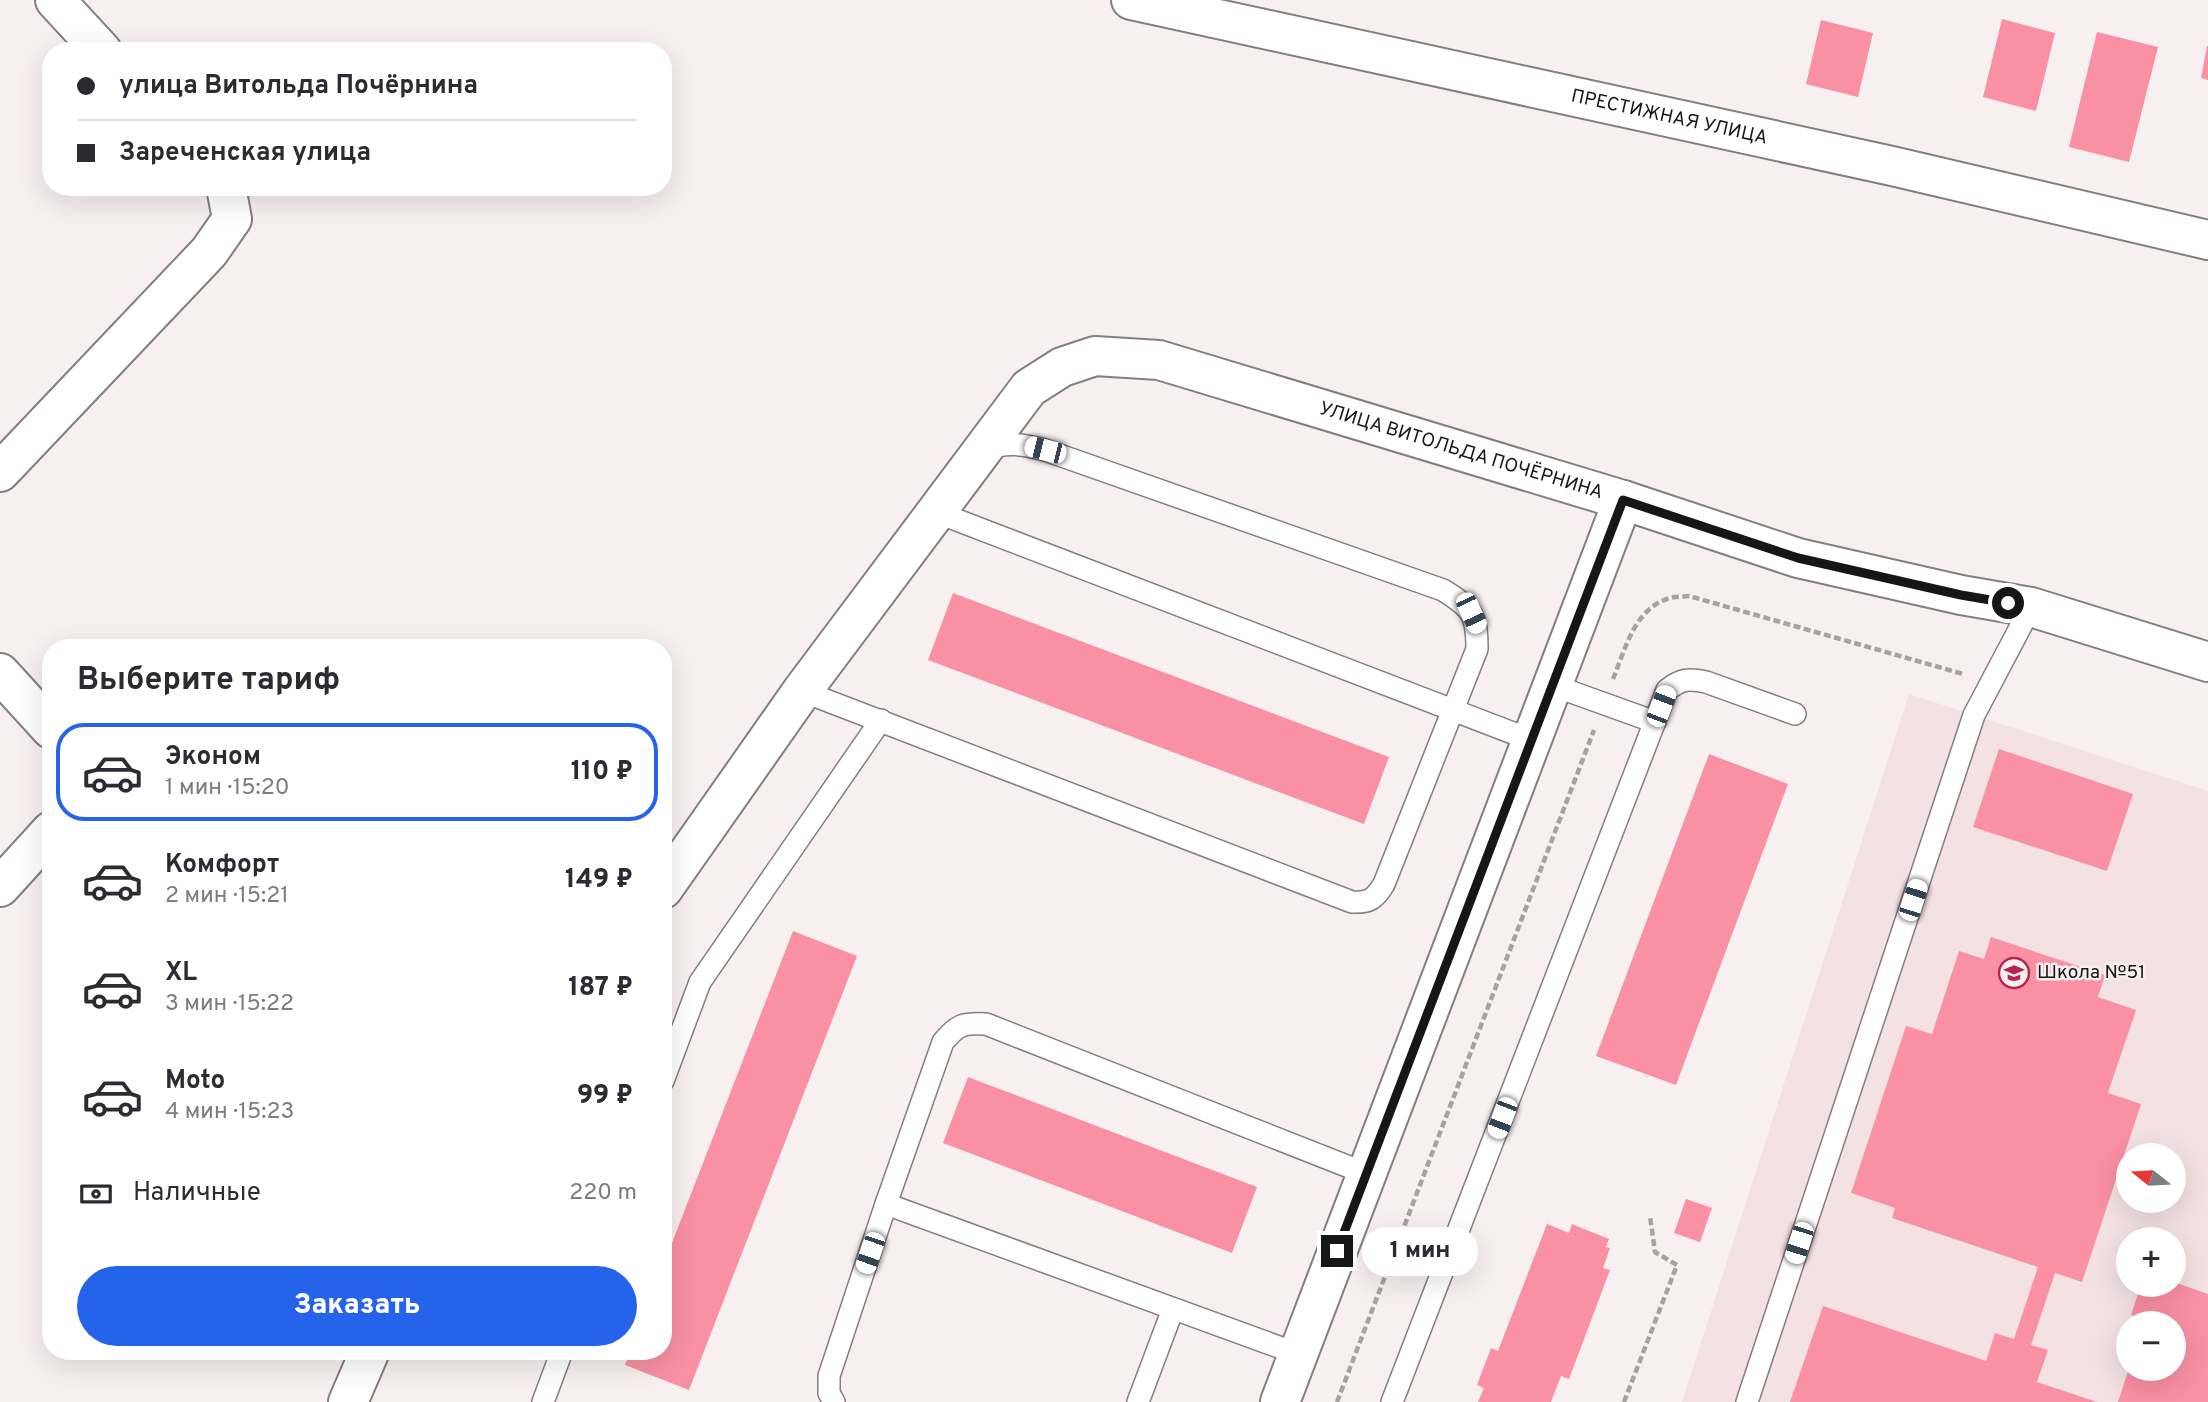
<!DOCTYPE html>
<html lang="ru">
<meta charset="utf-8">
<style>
body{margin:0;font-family:Overpass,sans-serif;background:#f7f7f7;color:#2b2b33;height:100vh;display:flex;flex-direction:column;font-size:26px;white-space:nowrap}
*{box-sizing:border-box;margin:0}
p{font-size:23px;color:#7c7c81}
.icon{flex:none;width:38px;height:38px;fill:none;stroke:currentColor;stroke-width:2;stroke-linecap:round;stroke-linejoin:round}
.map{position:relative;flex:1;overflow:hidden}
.panel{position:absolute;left:42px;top:639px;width:630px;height:721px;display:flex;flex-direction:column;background:#fff;border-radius:28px;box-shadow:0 7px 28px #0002}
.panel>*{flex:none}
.banner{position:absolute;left:42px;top:42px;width:630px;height:154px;border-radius:28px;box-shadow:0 7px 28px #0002;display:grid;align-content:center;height:154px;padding:0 35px;background:#fff}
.needle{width:46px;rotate:288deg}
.controls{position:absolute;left:2116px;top:1143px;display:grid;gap:14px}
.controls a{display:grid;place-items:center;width:70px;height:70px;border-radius:50%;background:#fff;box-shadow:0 7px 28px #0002;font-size:35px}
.end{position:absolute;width:32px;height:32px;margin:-16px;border:9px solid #181516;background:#fff;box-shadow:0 0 0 4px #fff}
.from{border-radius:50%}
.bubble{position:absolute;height:49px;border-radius:24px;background:#fff;box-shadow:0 7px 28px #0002;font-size:23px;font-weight:800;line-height:49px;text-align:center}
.car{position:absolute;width:21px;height:42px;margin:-21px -10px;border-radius:9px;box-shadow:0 0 5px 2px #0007;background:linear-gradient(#fff 24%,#345 0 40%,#fff 0 76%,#345 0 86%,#fff 0)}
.banner b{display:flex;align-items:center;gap:24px;height:66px;font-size:26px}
.banner b+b{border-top:2px solid #e1e1e2}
.banner i{width:18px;height:18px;background:#2b2b33}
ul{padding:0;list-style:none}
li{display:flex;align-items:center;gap:21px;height:98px;margin:0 14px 10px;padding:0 21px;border:4px solid transparent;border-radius:28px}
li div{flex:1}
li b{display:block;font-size:26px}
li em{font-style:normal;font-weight:800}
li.current{border-color:#2563eb}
li>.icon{width:63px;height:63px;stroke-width:1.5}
h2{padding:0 35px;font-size:32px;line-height:84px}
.pay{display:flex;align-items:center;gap:18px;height:77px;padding:0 35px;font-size:26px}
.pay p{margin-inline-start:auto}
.cta{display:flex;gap:14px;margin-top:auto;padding:14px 35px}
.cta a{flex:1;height:80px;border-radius:42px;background:#2563eb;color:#fff;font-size:28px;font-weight:800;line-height:80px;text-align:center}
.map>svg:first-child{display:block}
.built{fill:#f3e1e3;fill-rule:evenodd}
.building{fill:#f990a3}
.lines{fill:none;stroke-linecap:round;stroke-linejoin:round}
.lane-casing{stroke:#857d7e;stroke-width:24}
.street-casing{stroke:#857d7e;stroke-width:42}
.path{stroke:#a8a1a2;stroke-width:4.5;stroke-dasharray:7 3.5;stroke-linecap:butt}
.lane{stroke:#fff;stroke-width:21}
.street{stroke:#fff;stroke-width:38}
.route{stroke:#181516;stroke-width:9}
.labels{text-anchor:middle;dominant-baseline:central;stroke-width:5;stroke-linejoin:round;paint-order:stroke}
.street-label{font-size:19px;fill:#181516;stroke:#f8eff0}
.poi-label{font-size:19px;fill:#181516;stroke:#f8eff0;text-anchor:start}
</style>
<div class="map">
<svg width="2208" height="1402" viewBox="0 0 2208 1402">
<rect width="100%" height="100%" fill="#f8eff0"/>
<!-- built -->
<path class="built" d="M1909,694L2208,791V1402H1682ZM2128,1155H2174V1200H2128ZM2128,1239H2174V1284H2128ZM2128,1323H2174V1368H2128Z"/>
<!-- building -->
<g class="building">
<polygon points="2002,19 2055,33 2036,111 1983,97"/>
<polygon points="1821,20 1873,33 1858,97 1806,84"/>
<polygon points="2097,32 2158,47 2129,162 2069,147"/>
<polygon points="2207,46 2208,46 2208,80 2201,78"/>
<polygon points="953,593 1389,757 1364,824 928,660"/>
<polygon points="1999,749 2133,794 2107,871 1973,827"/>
<polygon points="1709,754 1788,784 1676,1085 1596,1056"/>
<polygon points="793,931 857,956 689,1390 625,1365 630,1351 663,1351 663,1266"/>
<polygon points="1991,937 2105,975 2098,997 2136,1010 2108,1093 2141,1104 2082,1282 2055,1273 2031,1345 2048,1350 2037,1382 2097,1402 1790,1402 1823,1306 1986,1361 1995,1333 2014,1339 2038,1267 1892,1218 1895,1208 1851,1193 1906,1026 1932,1034 1959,951 1984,959"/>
<polygon points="968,1077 1257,1187 1232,1253 943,1143"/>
<polygon points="1686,1199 1712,1208 1700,1242 1674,1233"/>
<polygon points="1547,1224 1569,1233 1572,1224 1609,1239 1606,1247 1610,1248 1603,1268 1610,1270 1569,1379 1561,1376 1551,1402 1478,1402 1484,1388 1477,1385 1491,1348 1498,1351"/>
<polygon points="2174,1282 2208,1294 2208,1402 2118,1402 2129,1368 2174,1368 2174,1323 2145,1323 2146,1320 2131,1315 2141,1284 2174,1284"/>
</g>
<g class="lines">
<!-- lane casing -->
<g class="lane-casing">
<g id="lane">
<polyline points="936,512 1531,740"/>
<polyline points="1552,685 1655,722"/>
<path d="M802,691L1352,902C1369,903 1375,899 1384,884L1477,649C1477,614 1472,608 1443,590L1045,450C1023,444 1007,442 985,449"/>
<polyline points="663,1081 700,982 881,720"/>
<polyline points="886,1204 1298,1354"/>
<polyline points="543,1402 562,1351"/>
<path d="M834,1402L829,1393V1376L886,1204L943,1042C958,1024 963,1023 986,1024L1367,1174"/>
<polyline points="1138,1402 1173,1309"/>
<path d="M1392,1402L1667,690C1681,679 1689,678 1706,682L1795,714"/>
<polyline points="1747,1402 1974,715 2031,607"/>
</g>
</g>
<!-- street casing -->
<g class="street-casing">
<g id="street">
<polyline points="55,0 102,51"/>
<path id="s1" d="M1131,0L1892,166L2208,240"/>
<polyline points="0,472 209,252 232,219 226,187"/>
<polyline points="0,673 51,729"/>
<polyline points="0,887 51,831"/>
<path id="s2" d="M663,889L802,691L1029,388L1062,367L1095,356L1159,360L1623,500L1798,558L1961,595L2031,607L2208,662"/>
<polyline points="348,1402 370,1351"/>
<polyline points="1280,1402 1623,500"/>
</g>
</g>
<!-- path -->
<g class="path">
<path d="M1613,679C1625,650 1634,610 1667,599C1674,596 1682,597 1689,596L1963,674"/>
<polyline points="1337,1402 1594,730"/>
<polyline points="1624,1402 1677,1265 1655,1252 1650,1216"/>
</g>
<!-- lane -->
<use href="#lane" class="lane"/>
<!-- street -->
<use href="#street" class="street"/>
</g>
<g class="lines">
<!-- route -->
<polyline class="route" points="1337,1251 1623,500 1798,558 1961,595 2008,603"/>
</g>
<!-- icons -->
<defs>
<g id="school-ring" transform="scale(1.575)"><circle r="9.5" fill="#f8eff0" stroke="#b42451" stroke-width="1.5"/><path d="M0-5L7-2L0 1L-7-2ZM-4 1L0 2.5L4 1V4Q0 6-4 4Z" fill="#b42451"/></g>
</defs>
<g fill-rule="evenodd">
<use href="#school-ring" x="2014" y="973"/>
</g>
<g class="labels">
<!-- street labels -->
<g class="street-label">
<text stroke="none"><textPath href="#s1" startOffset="551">ПРЕСТИЖНАЯ УЛИЦА</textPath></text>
<text stroke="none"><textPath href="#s2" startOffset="1074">УЛИЦА ВИТОЛЬДА ПОЧЁРНИНА</textPath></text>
</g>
<!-- poi labels -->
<g class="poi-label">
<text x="2037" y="973">Школа №51</text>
</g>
</g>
</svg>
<div class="controls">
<a><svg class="needle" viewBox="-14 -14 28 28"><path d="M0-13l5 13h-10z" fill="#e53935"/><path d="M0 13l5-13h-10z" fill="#7c7c81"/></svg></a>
<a>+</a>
<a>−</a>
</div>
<i class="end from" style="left:2008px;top:603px"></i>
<i class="end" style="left:1337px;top:1251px"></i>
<div class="bubble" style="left:1362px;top:1227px;width:116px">1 мин</div>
<i class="car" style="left:1045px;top:450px;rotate:284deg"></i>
<i class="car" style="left:1471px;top:613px;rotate:155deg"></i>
<i class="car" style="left:1661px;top:706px;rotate:21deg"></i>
<i class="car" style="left:1913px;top:900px;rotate:18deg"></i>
<i class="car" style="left:1502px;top:1118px;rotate:201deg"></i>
<i class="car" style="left:1799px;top:1243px;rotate:198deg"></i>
<i class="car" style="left:870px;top:1253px;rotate:199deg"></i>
<div class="banner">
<b><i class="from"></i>улица Витольда Почёрнина</b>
<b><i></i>Зареченская улица</b>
</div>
<section class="panel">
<h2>Выберите тариф</h2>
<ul>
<li class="current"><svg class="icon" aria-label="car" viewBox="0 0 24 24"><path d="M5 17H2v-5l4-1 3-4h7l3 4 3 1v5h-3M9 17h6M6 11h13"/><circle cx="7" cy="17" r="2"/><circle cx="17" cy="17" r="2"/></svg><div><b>Эконом</b><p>1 мин · 15:20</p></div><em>110 ₽</em></li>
<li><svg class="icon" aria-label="car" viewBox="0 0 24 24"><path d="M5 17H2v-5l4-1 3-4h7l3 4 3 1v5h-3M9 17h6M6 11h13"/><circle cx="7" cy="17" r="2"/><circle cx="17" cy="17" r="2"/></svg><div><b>Комфорт</b><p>2 мин · 15:21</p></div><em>149 ₽</em></li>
<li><svg class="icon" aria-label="car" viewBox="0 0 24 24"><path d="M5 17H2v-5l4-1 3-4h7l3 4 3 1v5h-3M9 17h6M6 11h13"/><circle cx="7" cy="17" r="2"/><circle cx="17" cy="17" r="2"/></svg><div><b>XL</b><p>3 мин · 15:22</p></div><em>187 ₽</em></li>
<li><svg class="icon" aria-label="car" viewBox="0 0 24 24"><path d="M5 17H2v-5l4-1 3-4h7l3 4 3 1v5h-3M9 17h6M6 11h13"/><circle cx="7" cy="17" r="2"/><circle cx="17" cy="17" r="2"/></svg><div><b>Moto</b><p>4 мин · 15:23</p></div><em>99 ₽</em></li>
</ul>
<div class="pay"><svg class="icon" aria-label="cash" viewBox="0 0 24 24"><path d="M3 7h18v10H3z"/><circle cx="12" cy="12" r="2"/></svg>Наличные<p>220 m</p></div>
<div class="cta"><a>Заказать</a></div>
</section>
</div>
